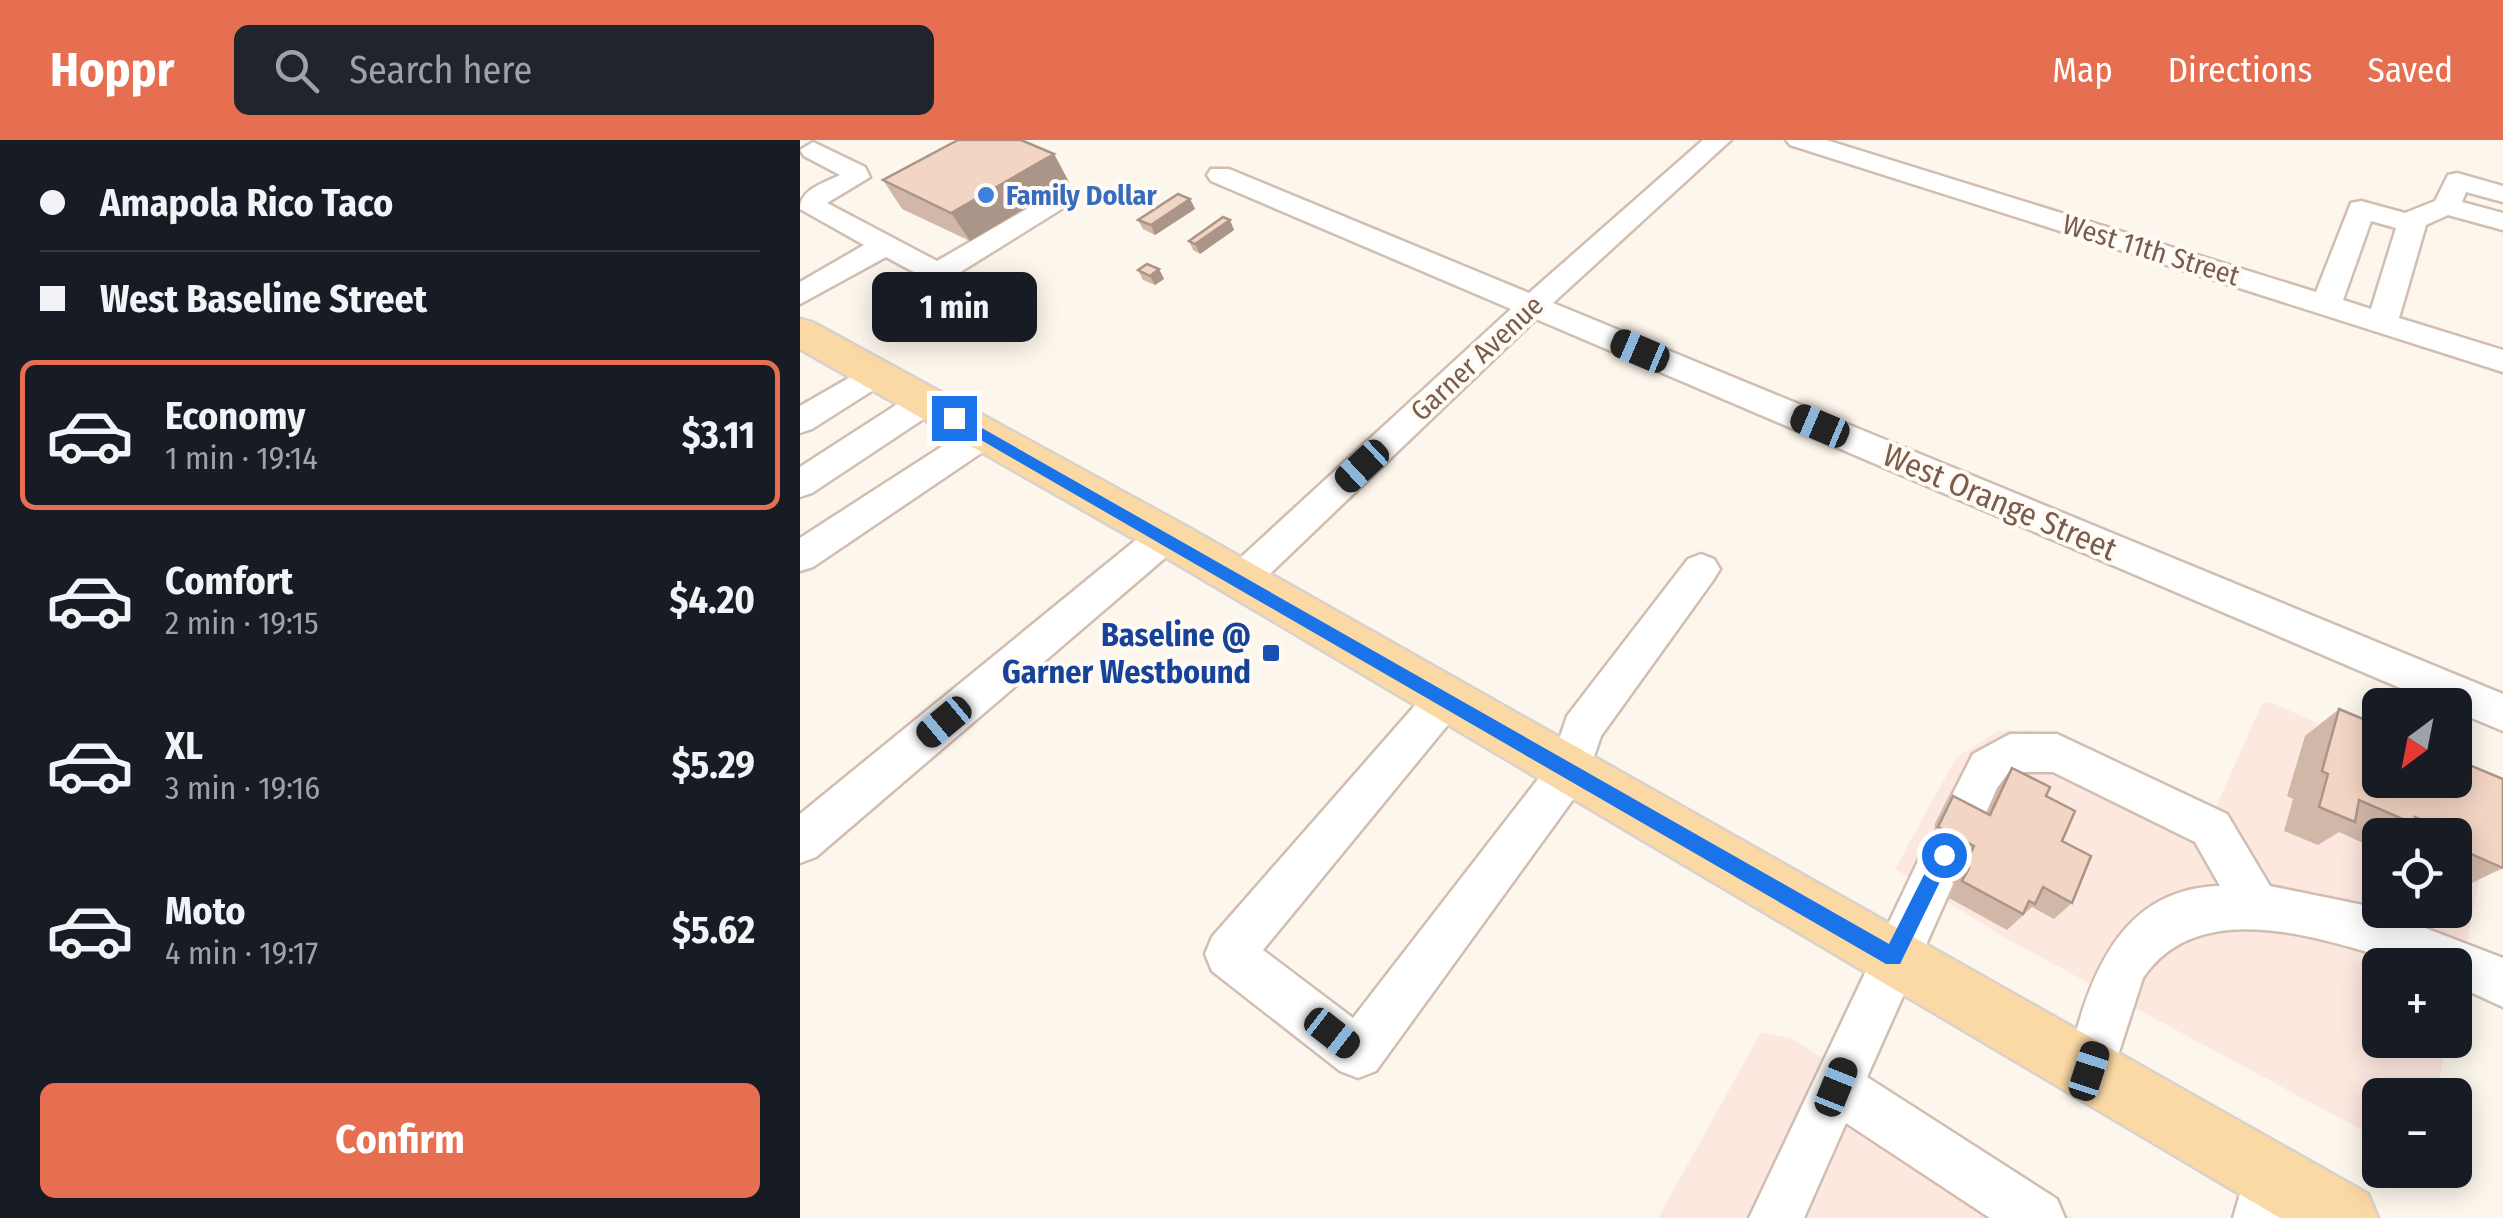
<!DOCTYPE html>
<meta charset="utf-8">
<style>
body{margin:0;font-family:"Fira Sans Condensed",sans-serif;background:#20242c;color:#f1f3f6;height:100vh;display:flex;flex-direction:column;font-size:38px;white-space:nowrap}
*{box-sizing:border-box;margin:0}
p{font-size:32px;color:#9ea1a6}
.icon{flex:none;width:55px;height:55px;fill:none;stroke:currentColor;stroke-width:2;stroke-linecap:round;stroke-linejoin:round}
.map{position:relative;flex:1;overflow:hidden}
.drawer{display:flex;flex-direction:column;background:#171b24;width:800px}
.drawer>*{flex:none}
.hud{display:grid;align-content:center;height:220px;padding:0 40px;background:#171b24}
.needle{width:65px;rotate:212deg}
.buttons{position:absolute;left:1562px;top:548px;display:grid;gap:20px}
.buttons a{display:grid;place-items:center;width:110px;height:110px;border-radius:15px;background:#171b24;box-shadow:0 5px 25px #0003;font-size:50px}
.end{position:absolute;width:45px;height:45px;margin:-22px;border:12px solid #1a73e8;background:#fff;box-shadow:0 0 0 5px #fff}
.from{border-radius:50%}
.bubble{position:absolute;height:70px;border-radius:15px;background:#171b24;box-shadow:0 5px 25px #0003;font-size:32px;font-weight:700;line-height:70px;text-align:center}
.car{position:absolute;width:30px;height:60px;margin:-30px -15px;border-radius:12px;box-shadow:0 0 8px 2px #0007;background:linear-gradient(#222 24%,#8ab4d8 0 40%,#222 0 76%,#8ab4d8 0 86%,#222 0)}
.hud b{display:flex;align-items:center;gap:35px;height:95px;font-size:38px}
.hud b+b{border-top:2px solid #363941}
.hud i{width:25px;height:25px;background:#f1f3f6}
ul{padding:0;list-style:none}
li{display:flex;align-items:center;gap:30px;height:150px;margin:0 20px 15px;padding:0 20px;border:5px solid transparent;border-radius:15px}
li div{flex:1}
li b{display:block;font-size:38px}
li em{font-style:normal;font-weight:700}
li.active{border-color:#e76f51}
li>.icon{width:90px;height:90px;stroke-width:1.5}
.primary-button{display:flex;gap:20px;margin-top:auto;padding:20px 40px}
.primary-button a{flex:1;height:115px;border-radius:15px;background:#e76f51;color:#fff;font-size:40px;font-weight:700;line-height:115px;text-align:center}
header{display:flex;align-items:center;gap:60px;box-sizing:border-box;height:140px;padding:0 50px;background:#e76f51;color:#fff}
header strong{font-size:48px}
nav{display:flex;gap:55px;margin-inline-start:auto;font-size:35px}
.search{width:700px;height:90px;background:#20242c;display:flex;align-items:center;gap:25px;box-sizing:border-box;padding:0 35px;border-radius:15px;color:#9ea1a6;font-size:38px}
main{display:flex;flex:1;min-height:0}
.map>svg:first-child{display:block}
.commercial{fill:#fde8e0;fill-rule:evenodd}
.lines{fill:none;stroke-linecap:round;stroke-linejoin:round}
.minor-casing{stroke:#d1beb0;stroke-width:5}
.major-casing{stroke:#dad1cd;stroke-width:5}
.minor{fill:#fff;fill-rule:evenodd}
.major{fill:#fbd9a5;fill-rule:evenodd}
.wall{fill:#d1b7a8}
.shaded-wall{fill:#aa9588}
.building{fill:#f3d5c3;stroke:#aa9588;stroke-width:2.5}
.route{fill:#1a73e8}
.shop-dot{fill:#3f7fe0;stroke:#fffaf3;stroke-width:4}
.transit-dot{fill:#1a4fb4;stroke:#fffaf3;stroke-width:4}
.labels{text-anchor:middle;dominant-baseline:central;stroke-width:8;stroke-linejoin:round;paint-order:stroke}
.far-shop-label{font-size:28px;font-weight:bold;fill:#366cbe;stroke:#fffaf3;text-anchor:start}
.far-street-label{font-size:28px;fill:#7a5c4d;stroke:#fffaf3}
.street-label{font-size:32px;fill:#7a5c4d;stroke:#fffaf3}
.transit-label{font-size:32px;font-weight:bold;fill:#164399;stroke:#fffaf3;text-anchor:end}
</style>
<header>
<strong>Hoppr</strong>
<div class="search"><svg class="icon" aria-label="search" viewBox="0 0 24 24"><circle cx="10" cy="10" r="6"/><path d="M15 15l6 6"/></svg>Search here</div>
<nav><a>Map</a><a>Directions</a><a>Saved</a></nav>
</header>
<main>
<section class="drawer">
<div class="hud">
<b><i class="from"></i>Amapola Rico Taco</b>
<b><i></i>West Baseline Street</b>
</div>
<ul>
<li class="active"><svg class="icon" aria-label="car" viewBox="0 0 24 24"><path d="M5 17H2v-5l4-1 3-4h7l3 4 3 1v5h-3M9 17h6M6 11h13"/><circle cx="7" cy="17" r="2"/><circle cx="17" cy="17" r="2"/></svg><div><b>Economy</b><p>1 min · 19:14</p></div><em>$3.11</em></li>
<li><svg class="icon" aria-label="car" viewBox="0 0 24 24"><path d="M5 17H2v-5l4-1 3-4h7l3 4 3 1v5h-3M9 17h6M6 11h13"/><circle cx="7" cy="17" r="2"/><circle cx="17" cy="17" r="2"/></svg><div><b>Comfort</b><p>2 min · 19:15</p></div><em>$4.20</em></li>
<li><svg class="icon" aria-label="car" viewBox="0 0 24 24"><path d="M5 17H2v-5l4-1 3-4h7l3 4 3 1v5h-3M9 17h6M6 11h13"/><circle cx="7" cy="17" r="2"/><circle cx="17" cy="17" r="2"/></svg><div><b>XL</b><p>3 min · 19:16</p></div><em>$5.29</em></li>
<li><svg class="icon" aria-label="car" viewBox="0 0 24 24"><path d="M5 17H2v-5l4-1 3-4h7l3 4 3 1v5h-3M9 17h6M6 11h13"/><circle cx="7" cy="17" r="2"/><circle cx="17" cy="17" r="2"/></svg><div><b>Moto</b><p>4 min · 19:17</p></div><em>$5.62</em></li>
</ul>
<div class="primary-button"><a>Confirm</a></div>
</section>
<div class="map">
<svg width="1703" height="1078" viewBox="0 0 1703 1078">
<rect width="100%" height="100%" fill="#fdf6ec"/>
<!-- commercial -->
<g class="commercial">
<path d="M1471,562L1580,612V640L1692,677L1655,861V825H1580V900H1647L1636,955H1580V994L1573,996L1205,798L1095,729L1156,618L1198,591L1233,590L1413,673L1462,564ZM1580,695H1655V770H1580Z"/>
<polygon points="961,892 993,899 1272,1078 858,1078"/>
</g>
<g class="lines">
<!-- minor casing -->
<g class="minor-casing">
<g id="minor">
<polygon points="903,0 931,0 753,163 1703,554 1703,591 1655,571 1655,565 1640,565 736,179 453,450 440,455 427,450 421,440 427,430 711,169 411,41 407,35 411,29 429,29 729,153"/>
<path d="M986,0H1026L1516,152L1551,63L1561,61L1605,73L1635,61L1648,35L1657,33L1703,46V62L1666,52L1662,62L1703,73V90L1648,75L1626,85L1599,178L1703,210V232L990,5ZM1571,81L1596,88L1571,169L1543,160Z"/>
<path d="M13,2L65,27L70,37L27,63L137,121L244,59H264L268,65L154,136L123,137L86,117L0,164V142L64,105L0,69C0,49 24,43 40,35L4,16L0,10Z"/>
<polygon points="75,223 86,226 91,234 86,242 12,289 0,293 0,266"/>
<polygon points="125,251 137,254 141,262 137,270 12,353 0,357 0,327 113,254"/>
<polygon points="184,283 196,287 201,295 196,303 13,427 0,431 0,398 172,287"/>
<polygon points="366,382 379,386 384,396 379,406 16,717 0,723 0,674 353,386"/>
<polygon points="901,414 914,419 920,429 914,439 801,596 785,643 576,931 558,938 540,931 412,831 405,814 412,797 632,546 646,541 660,546 666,558 660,570 463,810 553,878 752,621 767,576 888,419"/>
<path d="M1210,594H1257L1427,674L1470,746L1568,766L1703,818V867L1655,845V825C1640,825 1624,826 1608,825C1594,824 1579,815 1564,811C1492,790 1392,765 1343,838L1307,949L1289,956L1271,949C1261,925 1272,906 1279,882C1300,811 1336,748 1420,746L1395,702L1253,632H1216L1203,640L1175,699L1162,704L1166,715L1067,937L1257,1059L1265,1078H1190L1046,983L1004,1078H949L1128,700L1141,695L1137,685L1173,614Z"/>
<polygon points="1470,1008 1489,1016 1497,1035 1487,1078 1433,1078 1451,1016"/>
</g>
</g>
<!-- major casing -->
<g class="major-casing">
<polygon id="major" points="0,179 14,183 382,384 1568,1054 1578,1078 1480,1078 350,408 0,209"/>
</g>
<!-- minor -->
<use href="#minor" class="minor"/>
<!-- major -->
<use href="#major" class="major"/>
</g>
<!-- wall -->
<g class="wall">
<polygon points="254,14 269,42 170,101 102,69 83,40"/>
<polygon points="390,59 395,69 355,95 343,89 338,80"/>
<polygon points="434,90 400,114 393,110 389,101"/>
<polygon points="359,129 364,139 355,145 343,140 338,130"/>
<polygon points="1539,569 1703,728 1657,750 1655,749 1655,695 1580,695 1580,704 1574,708 1539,692 1518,705 1484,691 1493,659 1487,656 1505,596"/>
<polygon points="1212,628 1246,656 1262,701 1272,763 1254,779 1232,767 1207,790 1149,758 1155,745 1152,742 1160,724 1126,706 1141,675 1153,656 1186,673 1197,648"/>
</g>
<!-- shaded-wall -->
<g class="shaded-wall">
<polygon points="254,14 269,42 170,101 151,73"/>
<polygon points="390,59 395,69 355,95 351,85"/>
<polygon points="430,80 434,90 400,114 395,104"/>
<polygon points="359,129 364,139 355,145 350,136"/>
</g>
<!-- building -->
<g class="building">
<polygon points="158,0 221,0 254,14 151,73 83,40"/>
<polygon points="378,54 390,59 351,85 338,80"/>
<polygon points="423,77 430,80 395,104 389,101"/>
<polygon points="347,124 359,129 350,136 338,130"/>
<polygon points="1539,569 1580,586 1580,640 1655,640 1655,619 1703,639 1703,728 1655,707 1655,695 1649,695 1650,692 1615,677 1614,684 1559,660 1555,682 1519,667 1528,634 1522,631"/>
<polygon points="1212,628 1250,647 1246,656 1275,671 1262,701 1291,716 1272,763 1243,747 1235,764 1229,761 1223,774 1162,741 1169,728 1165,725 1174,706 1138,687 1153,656 1190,675"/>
</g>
<!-- route -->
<polygon class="route" points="150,275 159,275 1089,804 1137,709 1150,709 1153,715 1100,824 1086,824 150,282"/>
<!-- markers -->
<circle class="shop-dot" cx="186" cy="55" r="10"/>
<rect class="transit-dot" x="461" y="503" width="20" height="20" rx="5"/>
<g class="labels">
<!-- far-shop labels -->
<g class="far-shop-label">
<text x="206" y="55">Family Dollar</text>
</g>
<!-- far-street labels -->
<g class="far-street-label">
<text transform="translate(1351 110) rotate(17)">West 11th Street</text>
<text transform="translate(677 218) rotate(-43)">Garner Avenue</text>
</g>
<!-- street labels -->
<g class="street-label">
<text transform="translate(1200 362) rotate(23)">West Orange Street</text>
</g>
<!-- transit labels -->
<g class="transit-label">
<text x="451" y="495">Baseline @<tspan x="451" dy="37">Garner Westbound</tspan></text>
</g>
</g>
</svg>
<div class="buttons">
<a><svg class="needle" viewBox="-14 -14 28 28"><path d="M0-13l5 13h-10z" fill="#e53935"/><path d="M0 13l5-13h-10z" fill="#9ea1a6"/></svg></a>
<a><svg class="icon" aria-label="locate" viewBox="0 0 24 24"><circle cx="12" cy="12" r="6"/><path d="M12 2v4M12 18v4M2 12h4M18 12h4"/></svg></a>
<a>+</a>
<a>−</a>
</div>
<i class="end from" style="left:1144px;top:715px"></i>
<i class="end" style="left:154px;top:278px"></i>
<div class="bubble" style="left:72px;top:132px;width:165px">1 min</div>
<i class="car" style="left:840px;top:211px;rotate:293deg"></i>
<i class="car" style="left:1020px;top:286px;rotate:293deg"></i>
<i class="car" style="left:562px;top:326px;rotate:227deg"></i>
<i class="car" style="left:144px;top:582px;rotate:230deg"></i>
<i class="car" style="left:532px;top:893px;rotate:128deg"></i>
<i class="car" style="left:1289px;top:931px;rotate:18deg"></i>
<i class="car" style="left:1036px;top:947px;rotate:22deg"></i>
</div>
</main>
